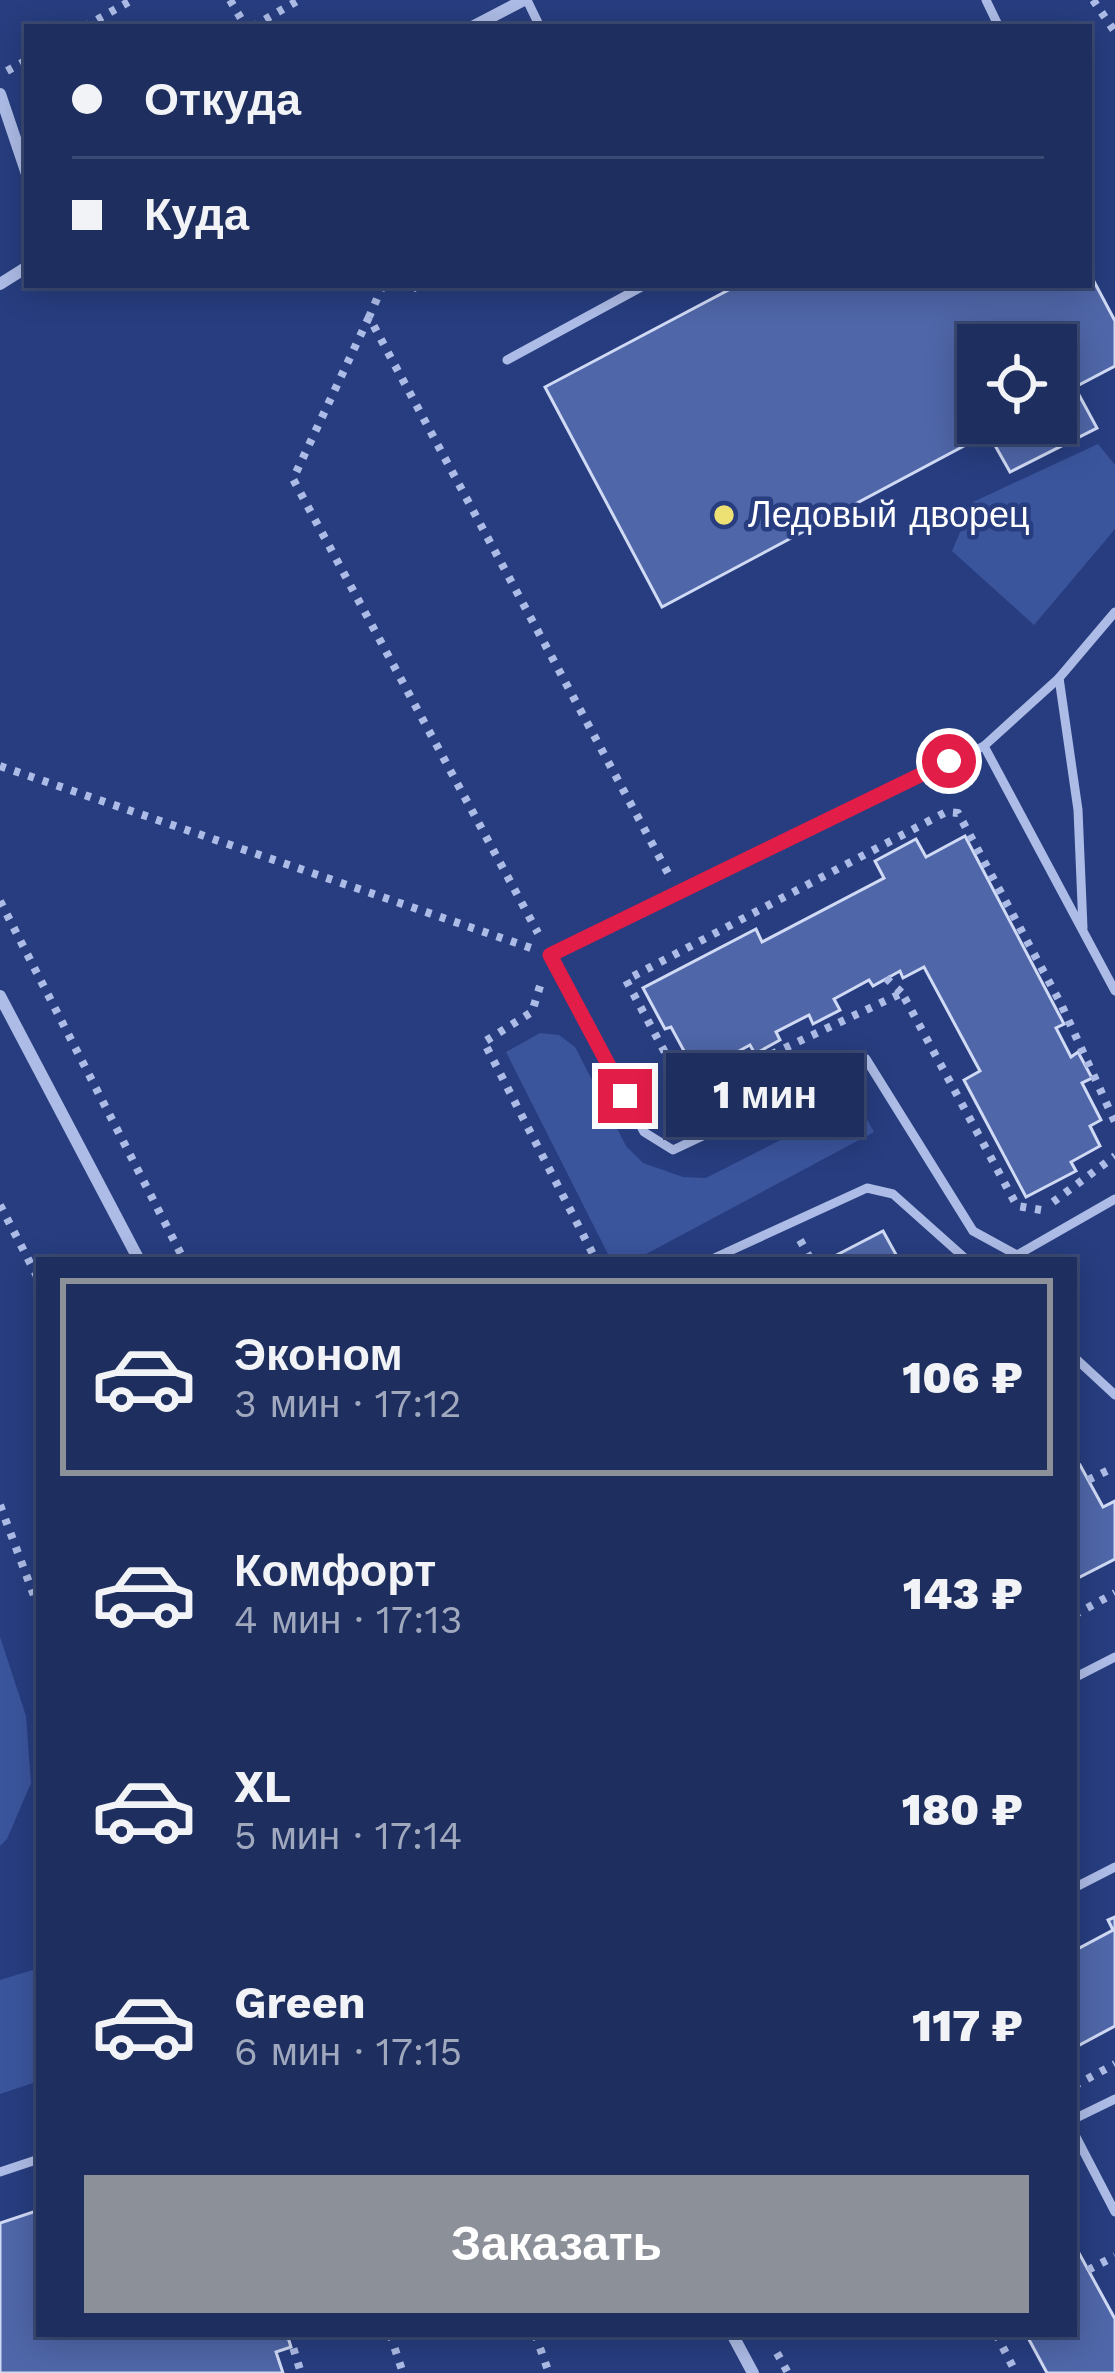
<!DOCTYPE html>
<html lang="ru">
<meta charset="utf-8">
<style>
body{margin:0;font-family:"Work Sans",sans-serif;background:#2a3a68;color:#f1f3f6;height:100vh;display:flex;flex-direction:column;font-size:45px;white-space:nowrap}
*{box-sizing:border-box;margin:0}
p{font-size:39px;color:#a0a8bd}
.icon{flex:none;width:66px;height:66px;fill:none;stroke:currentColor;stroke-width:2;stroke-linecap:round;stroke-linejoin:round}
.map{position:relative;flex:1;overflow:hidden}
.panel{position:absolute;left:36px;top:1257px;width:1041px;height:1080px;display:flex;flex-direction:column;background:#1d2e5f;border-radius:0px;box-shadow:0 6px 30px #0003,0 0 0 3px #3b4a74}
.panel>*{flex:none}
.hud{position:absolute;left:24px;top:24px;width:1068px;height:264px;border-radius:0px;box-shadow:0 6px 30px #0003,0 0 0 3px #3b4a74;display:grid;align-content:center;height:264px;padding:0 48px;background:#1d2e5f}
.fabs{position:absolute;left:957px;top:324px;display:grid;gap:24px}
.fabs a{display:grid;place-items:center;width:120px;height:120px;border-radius:0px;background:#1d2e5f;box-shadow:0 6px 30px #0003,0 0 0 3px #3b4a74;font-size:60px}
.end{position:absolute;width:54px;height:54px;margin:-27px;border:15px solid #e11d48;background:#fff;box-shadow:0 0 0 6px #fff}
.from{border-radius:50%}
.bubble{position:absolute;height:84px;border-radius:0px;background:#1d2e5f;box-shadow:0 6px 30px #0003,0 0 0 3px #3b4a74;font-size:39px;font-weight:800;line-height:84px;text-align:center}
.hud b{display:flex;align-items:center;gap:42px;height:114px;font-size:45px}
.hud b+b{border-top:3px solid #3b4a74}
.hud i{width:30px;height:30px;background:#f1f3f6}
ul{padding:21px 0 0;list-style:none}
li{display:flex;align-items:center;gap:36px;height:198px;margin:0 24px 18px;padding:0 24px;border:6px solid transparent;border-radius:0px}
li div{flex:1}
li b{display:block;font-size:45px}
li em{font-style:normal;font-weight:800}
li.selected{border-color:#8c9099}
li>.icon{width:108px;height:108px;stroke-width:1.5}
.button{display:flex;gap:24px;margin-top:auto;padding:24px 48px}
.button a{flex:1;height:138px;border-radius:0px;background:#8c9099;color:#fff;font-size:48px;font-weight:800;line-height:138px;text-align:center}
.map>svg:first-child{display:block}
.green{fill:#3b559d}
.building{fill:#4f66a8;stroke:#d0daf5;stroke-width:3}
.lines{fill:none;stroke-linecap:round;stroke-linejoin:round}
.path{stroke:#adbce6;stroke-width:8;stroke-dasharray:6 9;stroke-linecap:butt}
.service{stroke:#adbce6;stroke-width:9}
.minor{stroke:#adbce6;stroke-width:12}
.route{stroke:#e11d48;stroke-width:15}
.poi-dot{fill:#eee173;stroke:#273d7f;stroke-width:4.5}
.labels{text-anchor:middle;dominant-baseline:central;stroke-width:9;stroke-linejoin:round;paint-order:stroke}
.poi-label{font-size:36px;fill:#fff;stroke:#273d7f;text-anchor:start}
</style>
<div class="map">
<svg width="1115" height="2373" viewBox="0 0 1115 2373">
<rect width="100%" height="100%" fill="#273d7f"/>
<!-- green -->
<g class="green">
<polygon points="1098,444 1115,465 1115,529 1034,625 952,551 973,502"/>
<polygon points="540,1033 559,1035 575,1047 626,1146 643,1163 683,1177 706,1178 857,1101 874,1132 635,1260 611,1260 506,1052"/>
<polygon points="0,1637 26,1716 31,1783 7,1839 0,1846"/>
<polygon points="39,1968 39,2081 0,2094 0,1980"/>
</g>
<!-- building -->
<g class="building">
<polygon points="1089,272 1115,321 1115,366 1056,397 1056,345 978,345 978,423 1007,423 662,607 545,387 738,285 1089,285"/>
<polygon points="1078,393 1097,428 1010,472 992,440 1024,423 1056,423 1056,405"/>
<polygon points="965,836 1064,1024 1056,1028 1071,1057 1078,1052 1092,1078 1082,1083 1101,1120 1090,1126 1100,1146 1071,1162 1076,1171 1026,1197 964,1080 980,1071 924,967 903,978 900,971 873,986 869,980 834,999 840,1010 813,1024 809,1015 776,1032 780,1040 755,1054 750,1045 715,1064 709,1052 690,1062 671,1027 665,1029 643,988 756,929 762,942 884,878 875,861 916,839 926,857"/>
<polygon points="883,1231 899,1260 827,1260"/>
<polygon points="1080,1465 1103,1507 1115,1501 1115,1559 1074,1580 1074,1468"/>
<polygon points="1115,1917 1115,2026 1074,2048 1074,1951 1113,1930 1108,1920"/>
<polygon points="39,2210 39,2334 287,2334 291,2347 276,2352 283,2373 0,2373 0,2223"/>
<polygon points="1074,2244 1115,2319 1115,2373 1047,2373 1026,2334 1074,2334"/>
</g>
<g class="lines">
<!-- path -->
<g class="path">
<polyline points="230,0 246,27"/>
<polyline points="1093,0 1115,32"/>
<polyline points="84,27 132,0"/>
<polyline points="252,27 299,0"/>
<polyline points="7,71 27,60"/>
<polyline points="383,285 369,317 669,875"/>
<polyline points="415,285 420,293"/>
<polyline points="369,317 293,479 538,933"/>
<polyline points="0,766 531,948"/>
<polyline points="0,901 184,1260"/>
<polyline points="886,978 902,993"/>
<polyline points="540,986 532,1012 484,1042 596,1260"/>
<polyline points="1053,1202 1115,1156"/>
<polyline points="0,1205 39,1280"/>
<polyline points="1041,1210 1017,1206 902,993 704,1086 676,1073 626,980 946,812 958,813 1061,1004 1115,1122"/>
<polyline points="800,1240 811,1260"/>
<polyline points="1088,1480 1115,1467"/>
<polyline points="0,1505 39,1609"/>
<polyline points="1074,1615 1115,1593"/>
<polyline points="1074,2086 1115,2064"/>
<polyline points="1088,2270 1115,2256"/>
<polyline points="289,2334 301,2373"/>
<polyline points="390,2334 403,2373"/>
<polyline points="535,2334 549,2373"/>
<polyline points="996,2334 1016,2373"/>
<polyline points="777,2353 788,2373"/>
</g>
<!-- service -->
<g class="service">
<polyline points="527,0 540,27"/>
<polyline points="986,0 999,27"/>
<polyline points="507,360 645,285"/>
<polyline points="1115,612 1059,678 984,746 1115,991"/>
<polyline points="1059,678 1078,810 1083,928"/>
<polyline points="984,746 550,955 644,1132 673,1150 866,1059 973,1231 1017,1255 1115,1199"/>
<polyline points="710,1260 867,1188 893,1194 967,1260"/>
<polyline points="1074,1357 1115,1395"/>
<polyline points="1074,1678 1115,1657"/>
<polyline points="1074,1888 1115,1867"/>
<polyline points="1074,2119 1115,2099"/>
<polyline points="1074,2133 1115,2212"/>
<polyline points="0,2172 39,2159"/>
</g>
<!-- minor -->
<g class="minor">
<polyline points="472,27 524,0"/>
<polyline points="0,94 27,174"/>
<polyline points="0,284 27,267"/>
<polyline points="0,996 139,1260"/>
<polyline points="732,2334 753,2373"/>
</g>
</g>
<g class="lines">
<!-- route -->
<polyline class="route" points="625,1096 550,955 949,761"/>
</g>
<!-- markers -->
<circle class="poi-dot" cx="724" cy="515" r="12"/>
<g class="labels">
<!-- poi labels -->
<g class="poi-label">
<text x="748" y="515">Ледовый дворец</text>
</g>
</g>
</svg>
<div class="fabs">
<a><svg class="icon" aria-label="locate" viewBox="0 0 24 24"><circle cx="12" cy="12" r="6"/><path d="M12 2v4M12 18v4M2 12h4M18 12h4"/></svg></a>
</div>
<i class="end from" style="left:949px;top:761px"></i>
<i class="end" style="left:625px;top:1096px"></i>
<div class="bubble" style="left:666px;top:1053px;width:198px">1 мин</div>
<div class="hud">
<b><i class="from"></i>Откуда</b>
<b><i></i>Куда</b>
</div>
<section class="panel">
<ul>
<li class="selected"><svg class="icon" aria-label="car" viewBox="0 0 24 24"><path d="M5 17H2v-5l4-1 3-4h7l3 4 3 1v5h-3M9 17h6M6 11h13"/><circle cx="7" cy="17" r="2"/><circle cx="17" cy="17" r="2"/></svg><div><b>Эконом</b><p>3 мин · 17:12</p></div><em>106 ₽</em></li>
<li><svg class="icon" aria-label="car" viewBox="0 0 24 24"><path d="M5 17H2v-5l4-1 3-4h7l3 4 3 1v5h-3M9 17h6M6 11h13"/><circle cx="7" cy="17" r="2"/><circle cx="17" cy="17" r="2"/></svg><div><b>Комфорт</b><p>4 мин · 17:13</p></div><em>143 ₽</em></li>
<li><svg class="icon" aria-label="car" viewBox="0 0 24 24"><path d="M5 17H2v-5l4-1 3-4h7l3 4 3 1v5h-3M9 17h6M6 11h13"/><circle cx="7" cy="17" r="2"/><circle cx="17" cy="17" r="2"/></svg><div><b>XL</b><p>5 мин · 17:14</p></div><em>180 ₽</em></li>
<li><svg class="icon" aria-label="car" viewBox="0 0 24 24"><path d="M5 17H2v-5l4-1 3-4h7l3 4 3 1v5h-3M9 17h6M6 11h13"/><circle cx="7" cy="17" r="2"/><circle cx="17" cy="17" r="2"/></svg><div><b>Green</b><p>6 мин · 17:15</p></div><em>117 ₽</em></li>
</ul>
<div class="button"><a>Заказать</a></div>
</section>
</div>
